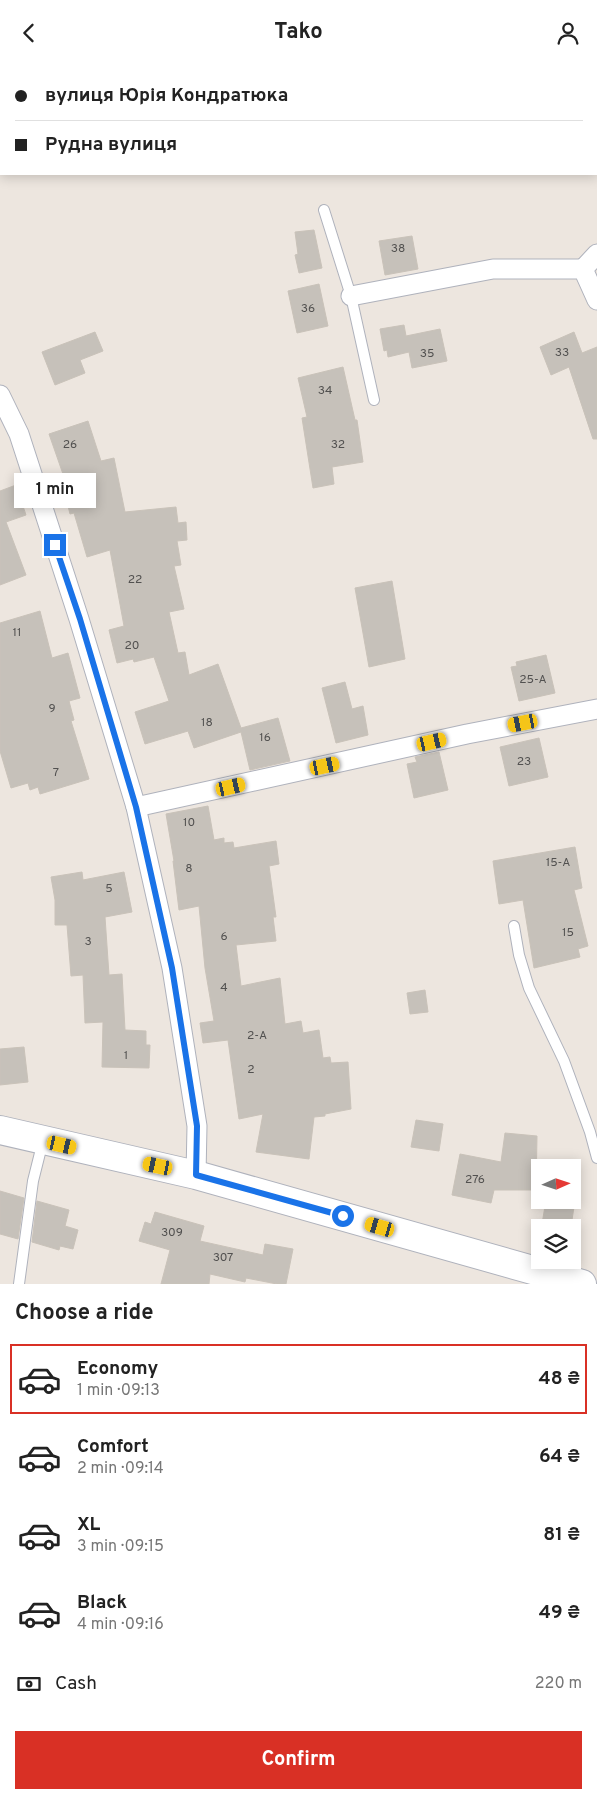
<!DOCTYPE html>
<meta charset="utf-8">
<style>
body{margin:0;font-family:Overpass,sans-serif;background:#f6f6f6;color:#222;height:100vh;display:flex;flex-direction:column;font-size:19px;white-space:nowrap}
*{box-sizing:border-box;margin:0}
p{font-size:16px;color:#767676}
.icon{flex:none;width:28px;height:28px;fill:none;stroke:currentColor;stroke-width:2;stroke-linecap:round;stroke-linejoin:round}
.map{position:relative;height:1219px;overflow:hidden}
.panel{display:flex;flex-direction:column;background:#fff;flex:1}
.panel>*{flex:none}
.banner{position:absolute;left:0px;top:0px;width:598px;height:110px;box-shadow:0 2px 12px #0003;display:grid;align-content:center;height:110px;padding:0 15px;background:#fff}
.needle{width:32px;rotate:87deg}
.fabs{position:absolute;left:531px;top:1094px;display:grid;gap:10px}
.fabs a{display:grid;place-items:center;width:50px;height:50px;border-radius:0px;background:#fff;box-shadow:0 2px 12px #0003;font-size:25px}
.end{position:absolute;width:22px;height:22px;margin:-11px;border:6px solid #1a73e8;background:#fff;box-shadow:0 0 0 2px #fff}
.from{border-radius:50%}
.bubble{position:absolute;height:35px;border-radius:0px;background:#fff;box-shadow:0 2px 12px #0003;font-size:16px;font-weight:700;line-height:35px;text-align:center}
.car{position:absolute;width:15px;height:30px;margin:-15px -8px;border-radius:6px;box-shadow:0 0 4px 1px #0007;background:linear-gradient(#f5c518 24%,#345 0 40%,#f5c518 0 76%,#345 0 86%,#f5c518 0)}
.banner b{display:flex;align-items:center;gap:18px;height:48px;font-size:19px}
.banner b+b{border-top:1px solid #e0e0e0}
.banner i{width:12px;height:12px;background:#222}
ul{padding:0;list-style:none}
li{display:flex;align-items:center;gap:15px;height:70px;margin:0 10px 8px;padding:0 5px;border:2px solid transparent;border-radius:0px}
li div{flex:1}
li b{display:block;font-size:19px}
li em{font-style:normal;font-weight:700}
li.active{border-color:#d93025}
li>.icon{width:45px;height:45px;stroke-width:1.5}
h2{padding:0 15px;font-size:22px;line-height:60px}
.pay{display:flex;align-items:center;gap:12px;height:55px;padding:0 15px;font-size:19px}
.pay p{margin-inline-start:auto}
.primary-button{display:flex;gap:10px;margin-top:auto;padding:10px 15px}
.primary-button a{flex:1;height:58px;border-radius:0px;background:#d93025;color:#fff;font-size:20px;font-weight:700;line-height:58px;text-align:center}
header{display:flex;justify-content:space-between;align-items:center;height:65px;padding:0 15px;background:#fff;font-size:22px;font-weight:700}
.map>svg:first-child{display:block}
.building{fill:#c6c1ba;stroke:#c9c2b9}
.lines{fill:none;stroke-linecap:round;stroke-linejoin:round}
.lane-casing{stroke:#afb2bc;stroke-width:12}
.street-casing{stroke:#afb2bc;stroke-width:21}
.secondary-casing{stroke:#afb2bc;stroke-width:30}
.lane{stroke:#fff;stroke-width:10}
.street{stroke:#fff;stroke-width:19}
.secondary{stroke:#fff;stroke-width:28}
.route{stroke:#1a73e8;stroke-width:6}
.labels{text-anchor:middle;dominant-baseline:central;stroke-width:4.5;stroke-linejoin:round;paint-order:stroke}
.number-label{font-size:12px;fill:#525150}
</style>
<header><svg class="icon" aria-label="back" viewBox="0 0 24 24"><path d="M15 5l-7 7 7 7"/></svg>Tako<svg class="icon" aria-label="person" viewBox="0 0 24 24"><circle cx="12" cy="8" r="4"/><path d="M4 21q1-7 8-7t8 7"/></svg></header>
<div class="map">
<svg width="597" height="1219" viewBox="0 0 597 1219">
<rect width="100%" height="100%" fill="#ede6df"/>
<!-- building -->
<g class="building">
<polygon points="314,165 322,203 299,208 295,190 298,189 295,167"/>
<polygon points="412,171 418,204 385,210 379,176"/>
<polygon points="319,219 328,261 297,268 288,226"/>
<polygon points="404,260 406,271 440,264 447,296 412,303 409,287 388,292 387,285 384,286 380,264"/>
<polygon points="95,267 103,286 80,295 85,308 55,320 42,287"/>
<polygon points="574,267 582,288 597,282 597,374 593,374 569,302 551,310 540,282"/>
<polygon points="343,302 355,355 357,355 363,397 332,402 334,419 313,423 302,353 307,352 298,313"/>
<polygon points="88,356 101,396 114,393 125,447 176,442 178,458 186,457 187,475 177,476 181,500 174,501 184,544 169,547 178,588 185,587 189,610 218,599 241,663 278,653 290,696 250,705 241,667 194,683 188,666 145,679 135,647 169,636 154,592 134,597 133,594 117,598 109,565 124,561 110,485 87,492 74,448 70,449 61,413 64,412 49,369"/>
<polygon points="16,420 26,450 6,457 26,510 0,520 0,426"/>
<polygon points="392,516 405,594 369,602 355,523"/>
<polygon points="40,546 52,593 68,588 80,633 69,636 74,655 71,656 89,714 40,729 38,722 30,725 28,718 11,723 0,686 0,558"/>
<polygon points="546,590 555,628 519,636 511,602 517,601 516,597"/>
<polygon points="345,617 352,644 363,641 368,670 336,678 322,623"/>
<polygon points="539,673 548,712 509,721 500,682"/>
<polygon points="439,687 448,725 414,733 407,699 417,697 415,692"/>
<polygon points="208,741 214,775 224,773 224,778 233,777 234,783 276,776 279,799 269,801 276,852 273,852 276,876 236,880 241,921 280,913 285,959 301,956 303,968 319,965 323,993 330,992 331,998 348,997 351,1044 325,1049 325,1051 314,1052 309,1094 256,1087 263,1049 239,1054 228,975 203,978 200,958 214,956 205,903 199,841 179,845 173,796 174,796 166,749"/>
<polygon points="575,782 582,823 574,825 588,881 578,884 580,892 534,903 523,835 499,839 493,796"/>
<polygon points="82,807 83,815 124,807 132,847 105,852 109,910 122,909 125,965 146,966 146,980 150,980 149,1003 102,1002 103,957 85,958 83,910 71,911 67,860 55,860 55,835 51,812"/>
<polygon points="425,925 428,947 410,949 407,928"/>
<polygon points="24,982 28,1017 0,1020 0,984"/>
<polygon points="416,1055 443,1059 439,1086 411,1082"/>
<polygon points="505,1068 537,1071 536,1125 494,1125 491,1138 452,1130 460,1089 501,1097"/>
<polygon points="0,1126 24,1133 18,1174 0,1169"/>
<polygon points="546,1135 575,1135 571,1162 542,1159"/>
<polygon points="37,1136 69,1145 65,1161 78,1165 73,1184 60,1181 59,1185 32,1177"/>
<polygon points="155,1147 204,1161 200,1176 263,1190 265,1179 293,1184 286,1219 277,1219 246,1213 245,1217 210,1209 209,1219 161,1219 170,1185 139,1176 145,1157 151,1159"/>
</g>
<g class="lines">
<!-- lane casing -->
<g class="lane-casing">
<g id="lane">
<polyline points="324,145 351,231 374,335"/>
<polyline points="514,861 519,890 529,923 564,996 590,1067 597,1093"/>
<polyline points="19,1219 33,1116 43,1076"/>
</g>
</g>
<!-- street casing -->
<g class="street-casing">
<g id="street">
<polyline points="583,204 597,189"/>
<polyline points="351,231 493,204 583,204 597,235"/>
<polyline points="0,330 19,369 79,554 136,742 172,903 197,1061 196,1110"/>
<polyline points="136,742 467,669 597,644"/>
</g>
</g>
<!-- secondary casing -->
<g class="secondary-casing">
<polyline id="secondary" points="0,1065 196,1110 582,1219"/>
</g>
<!-- lane -->
<use href="#lane" class="lane"/>
<!-- street -->
<use href="#street" class="street"/>
<!-- secondary -->
<use href="#secondary" class="secondary"/>
</g>
<g class="lines">
<!-- route -->
<polyline class="route" points="55,480 80,554 136,742 172,903 197,1061 196,1110 343,1151"/>
</g>
<g class="labels">
<!-- number labels -->
<g class="number-label">
<text x="398" y="184">38</text>
<text x="308" y="244">36</text>
<text x="562" y="288">33</text>
<text x="427" y="289">35</text>
<text x="325" y="326">34</text>
<text x="70" y="380">26</text>
<text x="338" y="380">32</text>
<text x="135" y="515">22</text>
<text x="17" y="568">11</text>
<text x="132" y="581">20</text>
<text x="533" y="615">25-А</text>
<text x="52" y="644">9</text>
<text x="207" y="658">18</text>
<text x="265" y="673">16</text>
<text x="524" y="697">23</text>
<text x="56" y="708">7</text>
<text x="189" y="758">10</text>
<text x="558" y="798">15-А</text>
<text x="189" y="804">8</text>
<text x="109" y="824">5</text>
<text x="568" y="868">15</text>
<text x="224" y="872">6</text>
<text x="88" y="877">3</text>
<text x="224" y="923">4</text>
<text x="257" y="971">2-А</text>
<text x="126" y="991">1</text>
<text x="251" y="1005">2</text>
<text x="475" y="1115">276</text>
<text x="172" y="1168">309</text>
<text x="223" y="1193">307</text>
</g>
</g>
</svg>
<div class="fabs">
<a><svg class="needle" viewBox="-14 -14 28 28"><path d="M0-13l5 13h-10z" fill="#e53935"/><path d="M0 13l5-13h-10z" fill="#767676"/></svg></a>
<a><svg class="icon" aria-label="layers" viewBox="0 0 24 24"><path d="M12 4l9 5-9 5-9-5zM3 14l9 5 9-5"/></svg></a>
</div>
<i class="end from" style="left:343px;top:1151px"></i>
<i class="end" style="left:55px;top:480px"></i>
<div class="bubble" style="left:14px;top:408px;width:82px">1 min</div>
<i class="car" style="left:523px;top:658px;rotate:259deg"></i>
<i class="car" style="left:432px;top:677px;rotate:77deg"></i>
<i class="car" style="left:325px;top:701px;rotate:78deg"></i>
<i class="car" style="left:231px;top:722px;rotate:77deg"></i>
<i class="car" style="left:62px;top:1080px;rotate:103deg"></i>
<i class="car" style="left:158px;top:1101px;rotate:282deg"></i>
<i class="car" style="left:380px;top:1162px;rotate:286deg"></i>
<div class="banner">
<b><i class="from"></i>вулиця Юрія Кондратюка</b>
<b><i></i>Рудна вулиця</b>
</div>
</div>
<section class="panel">
<h2>Choose a ride</h2>
<ul>
<li class="active"><svg class="icon" aria-label="car" viewBox="0 0 24 24"><path d="M5 17H2v-5l4-1 3-4h7l3 4 3 1v5h-3M9 17h6M6 11h13"/><circle cx="7" cy="17" r="2"/><circle cx="17" cy="17" r="2"/></svg><div><b>Economy</b><p>1 min · 09:13</p></div><em>48 ₴</em></li>
<li><svg class="icon" aria-label="car" viewBox="0 0 24 24"><path d="M5 17H2v-5l4-1 3-4h7l3 4 3 1v5h-3M9 17h6M6 11h13"/><circle cx="7" cy="17" r="2"/><circle cx="17" cy="17" r="2"/></svg><div><b>Comfort</b><p>2 min · 09:14</p></div><em>64 ₴</em></li>
<li><svg class="icon" aria-label="car" viewBox="0 0 24 24"><path d="M5 17H2v-5l4-1 3-4h7l3 4 3 1v5h-3M9 17h6M6 11h13"/><circle cx="7" cy="17" r="2"/><circle cx="17" cy="17" r="2"/></svg><div><b>XL</b><p>3 min · 09:15</p></div><em>81 ₴</em></li>
<li><svg class="icon" aria-label="car" viewBox="0 0 24 24"><path d="M5 17H2v-5l4-1 3-4h7l3 4 3 1v5h-3M9 17h6M6 11h13"/><circle cx="7" cy="17" r="2"/><circle cx="17" cy="17" r="2"/></svg><div><b>Black</b><p>4 min · 09:16</p></div><em>49 ₴</em></li>
</ul>
<div class="pay"><svg class="icon" aria-label="cash" viewBox="0 0 24 24"><path d="M3 7h18v10H3z"/><circle cx="12" cy="12" r="2"/></svg>Cash<p>220 m</p></div>
<div class="primary-button"><a>Confirm</a></div>
</section>
